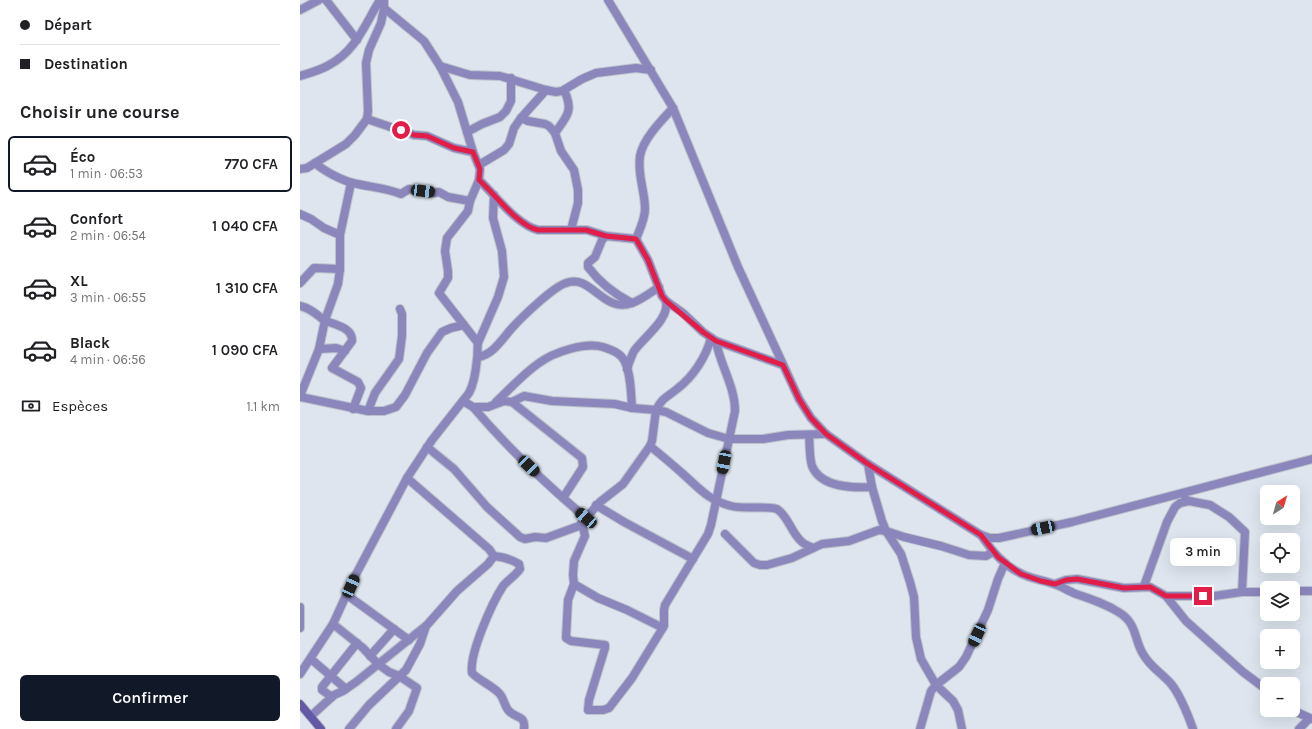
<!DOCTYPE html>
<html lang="fr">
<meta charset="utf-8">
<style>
body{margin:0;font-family:Karla,sans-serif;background:#f2f2f2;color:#202124;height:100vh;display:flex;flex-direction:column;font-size:15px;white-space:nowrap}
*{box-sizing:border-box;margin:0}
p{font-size:13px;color:#757577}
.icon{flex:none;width:22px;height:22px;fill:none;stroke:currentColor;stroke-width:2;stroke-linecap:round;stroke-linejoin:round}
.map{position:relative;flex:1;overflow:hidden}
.panel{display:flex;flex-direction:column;background:#fff;width:300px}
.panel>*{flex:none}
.hud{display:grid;align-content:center;height:88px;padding:0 20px;background:#fff}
.needle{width:26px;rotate:37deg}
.fabs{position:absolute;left:960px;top:485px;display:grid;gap:8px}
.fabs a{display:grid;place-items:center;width:40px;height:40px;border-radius:6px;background:#fff;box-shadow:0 4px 16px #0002;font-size:20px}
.end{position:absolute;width:18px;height:18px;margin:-9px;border:5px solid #e11d48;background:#fff;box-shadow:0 0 0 2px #fff}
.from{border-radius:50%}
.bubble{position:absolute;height:28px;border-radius:6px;background:#fff;box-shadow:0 4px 16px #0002;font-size:13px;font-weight:600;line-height:28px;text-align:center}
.car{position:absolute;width:12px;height:24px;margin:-12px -6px;border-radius:5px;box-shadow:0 0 3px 1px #0007;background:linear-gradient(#222 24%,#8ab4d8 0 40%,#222 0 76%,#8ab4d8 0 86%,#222 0)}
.hud b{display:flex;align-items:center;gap:14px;height:38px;font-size:15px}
.hud b+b{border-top:1px solid #e0e0e0}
.hud i{width:10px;height:10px;background:#202124}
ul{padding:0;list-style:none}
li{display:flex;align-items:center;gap:12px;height:56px;margin:0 8px 6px;padding:0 12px;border:2px solid transparent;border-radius:6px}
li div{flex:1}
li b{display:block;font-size:15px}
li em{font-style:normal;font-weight:600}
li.on{border-color:#111827}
li>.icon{width:36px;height:36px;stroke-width:1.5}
h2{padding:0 20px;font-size:18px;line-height:48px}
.pay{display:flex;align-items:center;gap:10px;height:44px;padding:0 20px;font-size:15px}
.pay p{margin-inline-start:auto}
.button{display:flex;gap:8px;margin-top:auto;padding:8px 20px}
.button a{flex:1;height:46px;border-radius:6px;background:#111827;color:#fff;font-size:16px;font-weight:600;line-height:46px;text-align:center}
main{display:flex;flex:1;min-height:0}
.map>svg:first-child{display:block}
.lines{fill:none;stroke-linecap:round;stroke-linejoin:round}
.street-casing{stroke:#bdc3cb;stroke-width:10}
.secondary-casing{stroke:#bdc3cb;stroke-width:10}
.street{stroke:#8b87bd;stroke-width:8}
.secondary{stroke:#6359a6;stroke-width:8}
.route{stroke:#e11d48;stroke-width:5}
</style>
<main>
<section class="panel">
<div class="hud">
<b><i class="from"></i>Départ</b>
<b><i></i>Destination</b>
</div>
<h2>Choisir une course</h2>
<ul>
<li class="on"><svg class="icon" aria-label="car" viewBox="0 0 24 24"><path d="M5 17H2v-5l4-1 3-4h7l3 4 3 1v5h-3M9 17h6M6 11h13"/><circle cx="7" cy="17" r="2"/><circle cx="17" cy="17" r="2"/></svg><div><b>Éco</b><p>1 min · 06:53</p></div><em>770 CFA</em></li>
<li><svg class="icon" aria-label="car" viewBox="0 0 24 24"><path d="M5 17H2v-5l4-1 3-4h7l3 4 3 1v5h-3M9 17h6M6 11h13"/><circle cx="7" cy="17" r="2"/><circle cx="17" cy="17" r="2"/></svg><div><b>Confort</b><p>2 min · 06:54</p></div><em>1 040 CFA</em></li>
<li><svg class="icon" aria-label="car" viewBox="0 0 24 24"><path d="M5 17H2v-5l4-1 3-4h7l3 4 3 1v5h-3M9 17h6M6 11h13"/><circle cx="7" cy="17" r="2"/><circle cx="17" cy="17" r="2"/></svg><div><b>XL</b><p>3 min · 06:55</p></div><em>1 310 CFA</em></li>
<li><svg class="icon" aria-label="car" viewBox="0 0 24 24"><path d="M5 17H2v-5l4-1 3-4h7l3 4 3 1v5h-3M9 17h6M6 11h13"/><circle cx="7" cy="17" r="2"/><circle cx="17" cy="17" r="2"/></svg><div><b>Black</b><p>4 min · 06:56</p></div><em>1 090 CFA</em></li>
</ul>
<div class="pay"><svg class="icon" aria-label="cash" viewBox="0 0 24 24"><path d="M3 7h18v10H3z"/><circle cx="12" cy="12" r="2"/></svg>Espèces<p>1.1 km</p></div>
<div class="button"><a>Confirmer</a></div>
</section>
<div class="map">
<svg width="1012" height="729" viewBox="0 0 1012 729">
<rect width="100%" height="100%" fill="#dee5ee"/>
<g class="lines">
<!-- street casing -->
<g class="street-casing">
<g id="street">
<polyline points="26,0 57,40"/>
<polyline points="308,0 373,108 438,267 499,399 511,418 526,434 568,464 681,535 690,538 699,538 772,522 1012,459"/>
<polyline points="0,10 19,0"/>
<polyline points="140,66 170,75 200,76 246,90 256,92 262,91 282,79 296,73 336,68 351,70"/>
<path d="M0,76C10,73 21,70 29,65C56,51 65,24 80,0"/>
<polyline points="221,118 228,121 245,124 249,126 255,133 261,151 274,170 278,190 278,203 271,230"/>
<polyline points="67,119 114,135 127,136 154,148 173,152"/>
<polyline points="167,132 182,124 200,117 206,111 211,101 211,78"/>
<path d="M255,133C267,116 274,111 264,90"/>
<path d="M15,163C24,171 41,180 53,183C69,187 86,188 101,194L109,189L134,193L139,192L148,197L170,201"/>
<polyline points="179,165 204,150 209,144 214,128 221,118 246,90"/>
<polyline points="0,169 7,168 46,144 55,135 67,119 68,111 66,63 69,50 81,23 84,8 84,0"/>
<path d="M179,180C195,195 217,225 238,230H287L306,236L336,239L348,260L362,296L366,301L383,313L403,332L416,341L483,365"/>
<polyline points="0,214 11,219 24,228 40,235"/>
<path d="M306,236L302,240L295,257L288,263V267C300,283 314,294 332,303"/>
<path d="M336,239C340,229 345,219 345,209C345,191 337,174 340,156C343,139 361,121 373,108"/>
<polyline points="0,283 14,268 40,269"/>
<path d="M0,306C10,308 16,314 24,320C34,325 53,327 52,341L32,368L58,382L61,388L53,409"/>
<polyline points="178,343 198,297 204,277 202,251 193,218 194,195"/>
<polyline points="19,349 36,348 45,351"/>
<path d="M178,357C193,355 202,339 212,328C222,317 253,287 266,283C291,273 303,314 332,303C341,300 350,293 359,287"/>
<path d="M327,369C329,363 331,357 334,351C344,337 370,319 366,301"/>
<polyline points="0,396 19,349 25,320 38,284 40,269 40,235 51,183"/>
<polyline points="0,397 68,411 84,411 96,407 105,395 127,353 142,332 151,328 164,325"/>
<path d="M163,401L173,407H188L204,401L212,402L224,396L252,401L315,404L332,408L356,410C363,397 366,398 377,389C393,377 406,357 411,338"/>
<path d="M196,402C210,389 223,374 239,363C254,352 285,342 303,347C312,350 321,353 325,362C331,375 331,394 332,408"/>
<polyline points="212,402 282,458 283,467 263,498"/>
<path d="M173,407C207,447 246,484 286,518"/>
<polyline points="68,411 75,393 99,359 102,336 102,314 100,309"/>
<path d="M509,435C510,445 509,456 512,466C521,488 553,488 572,487"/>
<path d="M350,446C361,455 372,464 383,474C400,489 408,500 431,506C446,510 465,505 477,509C489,517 491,533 502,542C505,545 509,546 513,548"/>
<polyline points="127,447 154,469 187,507 220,537 225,539 235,537 246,538 279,526 300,502 323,484 350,446 352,441 356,410 366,412 408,433 429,439 463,439 488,435 526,434"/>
<polyline points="568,464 572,487 582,521 586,531 601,554 610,582 614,597 616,637 621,659 636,685 653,701 658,710 662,729"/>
<polyline points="889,501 910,505 929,517 945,532 942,592"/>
<polyline points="296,505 324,522 393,559"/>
<path d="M282,523L285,536L274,561L273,575L274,584L268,600L266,638L271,641L305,645V648L289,700L288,710H303L309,708L332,678L364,626V610L365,605L408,534L411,525L435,411C435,386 420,365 416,341"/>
<polyline points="425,534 454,563 460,565 467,565 492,558 522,544 549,541 579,530 586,531 604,537 641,546 669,555 686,556 693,552"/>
<path d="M681,535C692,551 704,566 722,574C732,579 743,580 754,584C761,586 768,591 776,594C791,599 806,604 820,613C837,624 834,639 843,654C850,667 863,674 872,685C881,697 888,715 893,729"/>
<path d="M194,556C204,557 211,559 219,564L220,569C215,576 208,580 203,586C192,603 169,654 172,673C180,681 191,685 199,693C204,698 204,705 208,710C215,719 226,714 224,729"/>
<polyline points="274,584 298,598 327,610 361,627 363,627"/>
<polyline points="755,584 766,580 777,579 824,588 850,587 866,596 886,621 943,672 967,690"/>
<polyline points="844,586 867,522 875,507 880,503 889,501 885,499"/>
<polyline points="993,591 1012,591"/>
<polyline points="47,595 109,640"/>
<polyline points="866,596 914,596 942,592 967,592"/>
<polyline points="0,607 0,628"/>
<polyline points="33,624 63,648 78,664 89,672 99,676 117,688 109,711 96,729"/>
<polyline points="70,656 94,629"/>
<polyline points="11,659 46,689"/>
<path d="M0,674L33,624L54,578L107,478L132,440L169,393C174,384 176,370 177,359C178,354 177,349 178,343L139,293L148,278V271L145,251L147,238L168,211L170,201L179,180L180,169L173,152L158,102L140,66L124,41L84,8"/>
<polyline points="32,697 22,690 22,687 57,643"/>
<polyline points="992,710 1012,719"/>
<polyline points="11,716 34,695 43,691 56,682 127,625 157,591 188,564 194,556 189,549 107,478"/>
<polyline points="49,729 69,705 106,670 120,644 126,626"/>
<polyline points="620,729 631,691 636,685 659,667 666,657 688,610 698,579 705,563"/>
<polyline points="999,729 1009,719"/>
</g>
</g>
<!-- secondary casing -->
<g class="secondary-casing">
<polyline id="secondary" points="0,704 21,729"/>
</g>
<!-- street -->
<use href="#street" class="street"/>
<!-- secondary -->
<use href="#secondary" class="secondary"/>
</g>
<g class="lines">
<!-- route -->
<path class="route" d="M101,130L114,135L127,136L154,148L173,152L180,169L179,180C196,195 217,225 238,230H286L306,236L336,239L348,260L362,296L366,301L403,332L416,341L483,365L499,399L511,418L526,434L568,464L681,535L698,557L721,574L741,581L755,584L766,580L777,579L824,588L850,587L866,596H903"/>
</g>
</svg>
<div class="fabs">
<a><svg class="needle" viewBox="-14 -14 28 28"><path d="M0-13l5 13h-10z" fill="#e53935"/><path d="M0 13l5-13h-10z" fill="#757577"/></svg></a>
<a><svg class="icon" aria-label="locate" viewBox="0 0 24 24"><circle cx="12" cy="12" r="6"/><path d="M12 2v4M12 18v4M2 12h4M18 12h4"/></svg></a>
<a><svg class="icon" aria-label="layers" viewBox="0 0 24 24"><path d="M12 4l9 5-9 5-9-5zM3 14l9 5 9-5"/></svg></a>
<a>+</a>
<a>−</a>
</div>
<i class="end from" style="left:101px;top:130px"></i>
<i class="end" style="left:903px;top:596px"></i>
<div class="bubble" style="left:870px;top:538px;width:66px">3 min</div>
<i class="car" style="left:123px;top:191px;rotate:97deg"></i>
<i class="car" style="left:424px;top:462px;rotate:191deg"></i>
<i class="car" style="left:229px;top:466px;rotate:134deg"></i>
<i class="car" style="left:286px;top:518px;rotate:311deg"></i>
<i class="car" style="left:743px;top:528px;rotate:258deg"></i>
<i class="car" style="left:51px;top:586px;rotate:24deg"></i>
<i class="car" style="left:677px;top:635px;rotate:205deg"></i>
</div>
</main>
